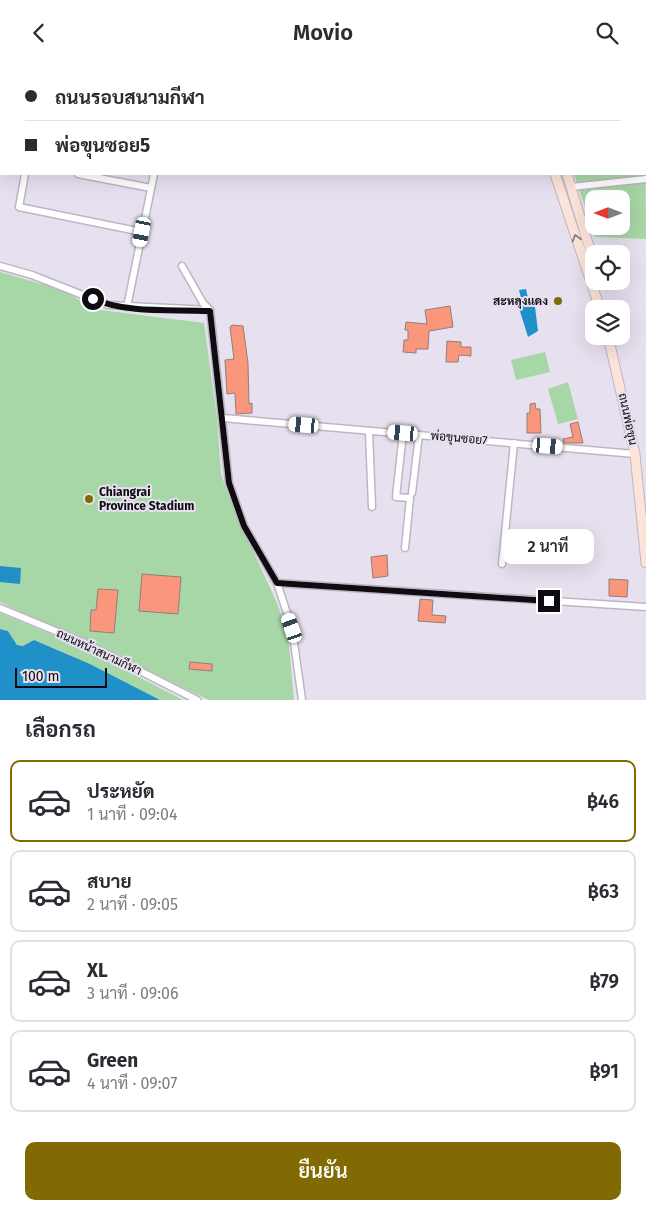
<!DOCTYPE html>
<html lang="th">
<meta charset="utf-8">
<style>
body{margin:0;font-family:"Fira Sans",Sarabun,sans-serif;background:#f2f2f3;color:#2b2b33;height:100vh;display:flex;flex-direction:column;font-size:19px;white-space:nowrap}
*{box-sizing:border-box;margin:0}
p{font-size:16px;color:#7c7c81}
.icon{flex:none;width:28px;height:28px;fill:none;stroke:currentColor;stroke-width:2;stroke-linecap:round;stroke-linejoin:round}
.map{position:relative;height:635px;overflow:hidden}
.panel{display:flex;flex-direction:column;background:#fff;flex:1}
.panel>*{flex:none}
.banner{position:absolute;left:0px;top:0px;width:646px;height:110px;box-shadow:0 5px 20px #0002;display:grid;align-content:center;height:110px;padding:0 25px;background:#fff}
.needle{width:32px;rotate:270deg}
.buttons{position:absolute;left:585px;top:125px;display:grid;gap:10px}
.buttons a{display:grid;place-items:center;width:45px;height:45px;border-radius:10px;background:#fff;box-shadow:0 5px 20px #0002;font-size:25px}
.scale{position:absolute;left:15px;bottom:12px;width:92px;box-sizing:border-box;padding-left:5px;border:2px solid #0e0c11;border-top:0;font-size:14px;line-height:18px;white-space:nowrap;color:#0e0c11;-webkit-text-stroke:4px #e7e0ef;paint-order:stroke}
.end{position:absolute;width:22px;height:22px;margin:-11px;border:6px solid #0e0c11;background:#fff;box-shadow:0 0 0 2px #fff}
.from{border-radius:50%}
.bubble{position:absolute;height:35px;border-radius:10px;background:#fff;box-shadow:0 5px 20px #0002;font-size:16px;font-weight:600;line-height:35px;text-align:center}
.car{position:absolute;width:15px;height:30px;margin:-15px -8px;border-radius:6px;box-shadow:0 0 4px 1px #0007;background:linear-gradient(#fff 24%,#345 0 40%,#fff 0 76%,#345 0 86%,#fff 0)}
.banner b{display:flex;align-items:center;gap:18px;height:48px;font-size:19px}
.banner b+b{border-top:1px solid #e1e1e2}
.banner i{width:12px;height:12px;background:#2b2b33}
ul{padding:0;list-style:none}
li{display:flex;align-items:center;gap:15px;height:82px;margin:0 10px 8px;padding:0 15px;border:2px solid #e1e1e2;border-radius:10px}
li div{flex:1}
li b{display:block;font-size:19px}
li em{font-style:normal;font-weight:600}
li.active{border-color:#816a03}
li>.icon{width:45px;height:45px;stroke-width:1.5}
h2{padding:0 25px;font-size:22px;line-height:60px}
.primary-button{display:flex;gap:10px;margin-top:auto;padding:10px 25px}
.primary-button a{flex:1;height:58px;border-radius:10px;background:#816a03;color:#fff;font-size:20px;font-weight:600;line-height:58px;text-align:center}
header{display:flex;justify-content:space-between;align-items:center;height:65px;padding:0 25px;background:#fff;font-size:22px;font-weight:600}
.map>svg:first-child{display:block}
.green{fill:#a8d7a7;fill-rule:evenodd}
.water{fill:#1f90c8}
.lines{fill:none;stroke-linecap:round;stroke-linejoin:round}
.stream{stroke:#1f90c8;stroke-width:2}
.building{fill:#fa967c;stroke:#907f7a}
.street-casing{stroke:#bcb6c4;stroke-width:9}
.secondary-casing{stroke:#bcb6c4;stroke-width:11}
.primary-casing{stroke:#fff;stroke-width:12}
.street{stroke:#fff;stroke-width:6}
.secondary{stroke:#fde4da;stroke-width:9}
.primary{stroke:#fbc8b6;stroke-width:10}
.oneway{stroke:#918380}
.route{stroke:#0e0c11;stroke-width:6}
.poi-dot{fill:#816a03;stroke:#e7e0ef;stroke-width:2}
.labels{text-anchor:middle;dominant-baseline:central;stroke-width:4;stroke-linejoin:round;paint-order:stroke}
.poi-label{font-size:12px;font-weight:bold;fill:#0e0c11;stroke:#e7e0ef;text-anchor:end}
.street-label{font-size:12px;fill:#0e0c11;stroke:#e7e0ef}
</style>
<header><svg class="icon" aria-label="back" viewBox="0 0 24 24"><path d="M15 5l-7 7 7 7"/></svg>Movio<svg class="icon" aria-label="search" viewBox="0 0 24 24"><circle cx="10" cy="10" r="6"/><path d="M15 15l6 6"/></svg></header>
<div class="map">
<svg width="646" height="635" viewBox="0 0 646 635">
<rect width="100%" height="100%" fill="#e7e0ef"/>
<!-- green -->
<g class="green">
<rect x="217" y="0" width="239" height="1"/>
<path d="M645,58L646,174L595,172L574,109H645ZM594,134H621V161H594Z"/>
<polygon points="0,207 66,226 92,244 204,258 217,353 221,409 232,440 277,538 288,570 294,635 209,635 0,537"/>
<polygon points="545,287 550,307 516,315 511,295"/>
<polygon points="568,317 578,354 558,359 548,324"/>
<polygon points="0,548 73,578 183,635 160,635 90,599 34,575 23,581 17,580 8,566 0,564"/>
</g>
<!-- water -->
<g class="water">
<polygon points="526,224 528,233 526,237 535,242 538,266 528,272 519,243 523,241 519,225"/>
<polygon points="0,501 21,503 20,519 0,517"/>
<polygon points="0,564 8,566 17,580 23,581 34,575 90,599 160,635 0,635"/>
</g>
<g class="lines">
<!-- stream -->
<polyline class="stream" points="645,58 646,58"/>
</g>
<!-- building -->
<g class="building">
<polygon points="450,241 453,262 429,266 428,284 416,284 416,288 403,287 404,275 408,275 408,265 405,265 406,257 427,259 425,245"/>
<polygon points="232,260 243,261 248,298 249,339 252,338 252,348 236,349 235,328 227,329 225,295 234,294 230,262"/>
<polygon points="447,276 461,277 461,282 471,282 471,291 459,290 458,297 446,297"/>
<polygon points="535,338 536,344 540,344 541,368 527,368 527,348 530,348 530,339"/>
<polygon points="578,357 583,378 564,378 563,374 573,372 570,359"/>
<polygon points="387,490 388,511 373,513 371,492"/>
<polygon points="142,509 181,512 178,549 139,546"/>
<polygon points="609,514 628,515 627,532 609,531"/>
<polygon points="98,524 118,525 114,568 90,566 91,545 96,545"/>
<polygon points="420,534 433,535 432,550 446,551 445,558 418,556"/>
<polygon points="190,597 212,599 212,606 189,604"/>
</g>
<g class="lines">
<!-- street casing -->
<g class="street-casing">
<g id="street">
<polyline points="0,94 1,94"/>
<polyline points="25,109 19,142 142,167"/>
<polyline points="78,109 151,123"/>
<polyline points="571,122 646,114"/>
<polyline points="0,201 32,210 108,240 210,245 229,418 244,461 277,518 292,563 302,635"/>
<polyline points="182,201 203,238 210,245"/>
<polyline points="127,242 154,109"/>
<polyline points="223,353 635,389"/>
<polyline points="369,366 372,442"/>
<polyline points="403,368 396,432 410,433 405,483"/>
<polyline points="412,428 419,370"/>
<polyline points="502,499 514,378"/>
<polyline points="277,518 646,542"/>
<polyline points="0,543 87,579 197,635"/>
</g>
</g>
<!-- secondary casing -->
<g class="secondary-casing">
<g id="secondary">
<polyline points="503,0 503,1"/>
<polyline points="512,0 513,1"/>
<polyline points="555,109 600,244"/>
<polyline points="567,109 591,188 593,211"/>
<polyline points="608,271 635,389 646,498"/>
</g>
</g>
<!-- primary casing -->
<g class="primary-casing">
<g id="primary">
<polyline points="0,21 1,21"/>
<polyline points="645,32 646,32"/>
<polyline points="0,34 1,35"/>
<polyline points="645,45 646,45"/>
</g>
</g>
<!-- street -->
<use href="#street" class="street"/>
<!-- secondary -->
<use href="#secondary" class="secondary"/>
<!-- primary -->
<use href="#primary" class="primary"/>
</g>
<!-- one-way arrows -->
<defs><path id="oneway-chevron" d="M-2-3.5L2.5 0L-2 3.5" fill="none" stroke-width="1.6" stroke-linecap="round" stroke-linejoin="round" transform="scale(1.25)"/></defs>
<use class="oneway" href="#oneway-chevron" transform="translate(576 173) rotate(-107)"/>
<g class="lines">
<!-- route -->
<path class="route" d="M93,234C129,249 172,244 210,246L229,418L244,461L277,518L549,536"/>
</g>
<!-- markers -->
<g class="poi-dot">
<circle cx="558" cy="236" r="5"/>
<circle cx="89" cy="434" r="5"/>
</g>
<g class="labels">
<!-- poi labels -->
<g class="poi-label">
<text x="548" y="236">สะหลุงแดง</text>
<text x="99" y="427" text-anchor="start">Chiangrai<tspan x="99" dy="14">Province Stadium</tspan></text>
</g>
<!-- street labels -->
<g class="street-label">
<text transform="translate(628 354) rotate(78)">ถนนพ่อขุน</text>
<text transform="translate(459 373) rotate(5)">พ่อขุนซอย7</text>
<text transform="translate(99 587) rotate(25)">ถนนหน้าสนามกีฬา</text>
</g>
</g>
</svg>
<div class="buttons">
<a><svg class="needle" viewBox="-14 -14 28 28"><path d="M0-13l5 13h-10z" fill="#e53935"/><path d="M0 13l5-13h-10z" fill="#7c7c81"/></svg></a>
<a><svg class="icon" aria-label="locate" viewBox="0 0 24 24"><circle cx="12" cy="12" r="6"/><path d="M12 2v4M12 18v4M2 12h4M18 12h4"/></svg></a>
<a><svg class="icon" aria-label="layers" viewBox="0 0 24 24"><path d="M12 4l9 5-9 5-9-5zM3 14l9 5 9-5"/></svg></a>
</div>
<div class="scale">100 m</div>
<i class="end from" style="left:93px;top:234px"></i>
<i class="end" style="left:549px;top:536px"></i>
<div class="bubble" style="left:502px;top:464px;width:92px">2 นาที</div>
<i class="car" style="left:142px;top:167px;rotate:191deg"></i>
<i class="car" style="left:304px;top:360px;rotate:275deg"></i>
<i class="car" style="left:403px;top:368px;rotate:275deg"></i>
<i class="car" style="left:548px;top:381px;rotate:95deg"></i>
<i class="car" style="left:292px;top:563px;rotate:341deg"></i>
<div class="banner">
<b><i class="from"></i>ถนนรอบสนามกีฬา</b>
<b><i></i>พ่อขุนซอย5</b>
</div>
</div>
<section class="panel">
<h2>เลือกรถ</h2>
<ul>
<li class="active"><svg class="icon" aria-label="car" viewBox="0 0 24 24"><path d="M5 17H2v-5l4-1 3-4h7l3 4 3 1v5h-3M9 17h6M6 11h13"/><circle cx="7" cy="17" r="2"/><circle cx="17" cy="17" r="2"/></svg><div><b>ประหยัด</b><p>1 นาที · 09:04</p></div><em>฿46</em></li>
<li><svg class="icon" aria-label="car" viewBox="0 0 24 24"><path d="M5 17H2v-5l4-1 3-4h7l3 4 3 1v5h-3M9 17h6M6 11h13"/><circle cx="7" cy="17" r="2"/><circle cx="17" cy="17" r="2"/></svg><div><b>สบาย</b><p>2 นาที · 09:05</p></div><em>฿63</em></li>
<li><svg class="icon" aria-label="car" viewBox="0 0 24 24"><path d="M5 17H2v-5l4-1 3-4h7l3 4 3 1v5h-3M9 17h6M6 11h13"/><circle cx="7" cy="17" r="2"/><circle cx="17" cy="17" r="2"/></svg><div><b>XL</b><p>3 นาที · 09:06</p></div><em>฿79</em></li>
<li><svg class="icon" aria-label="car" viewBox="0 0 24 24"><path d="M5 17H2v-5l4-1 3-4h7l3 4 3 1v5h-3M9 17h6M6 11h13"/><circle cx="7" cy="17" r="2"/><circle cx="17" cy="17" r="2"/></svg><div><b>Green</b><p>4 นาที · 09:07</p></div><em>฿91</em></li>
</ul>
<div class="primary-button"><a>ยืนยัน</a></div>
</section>
